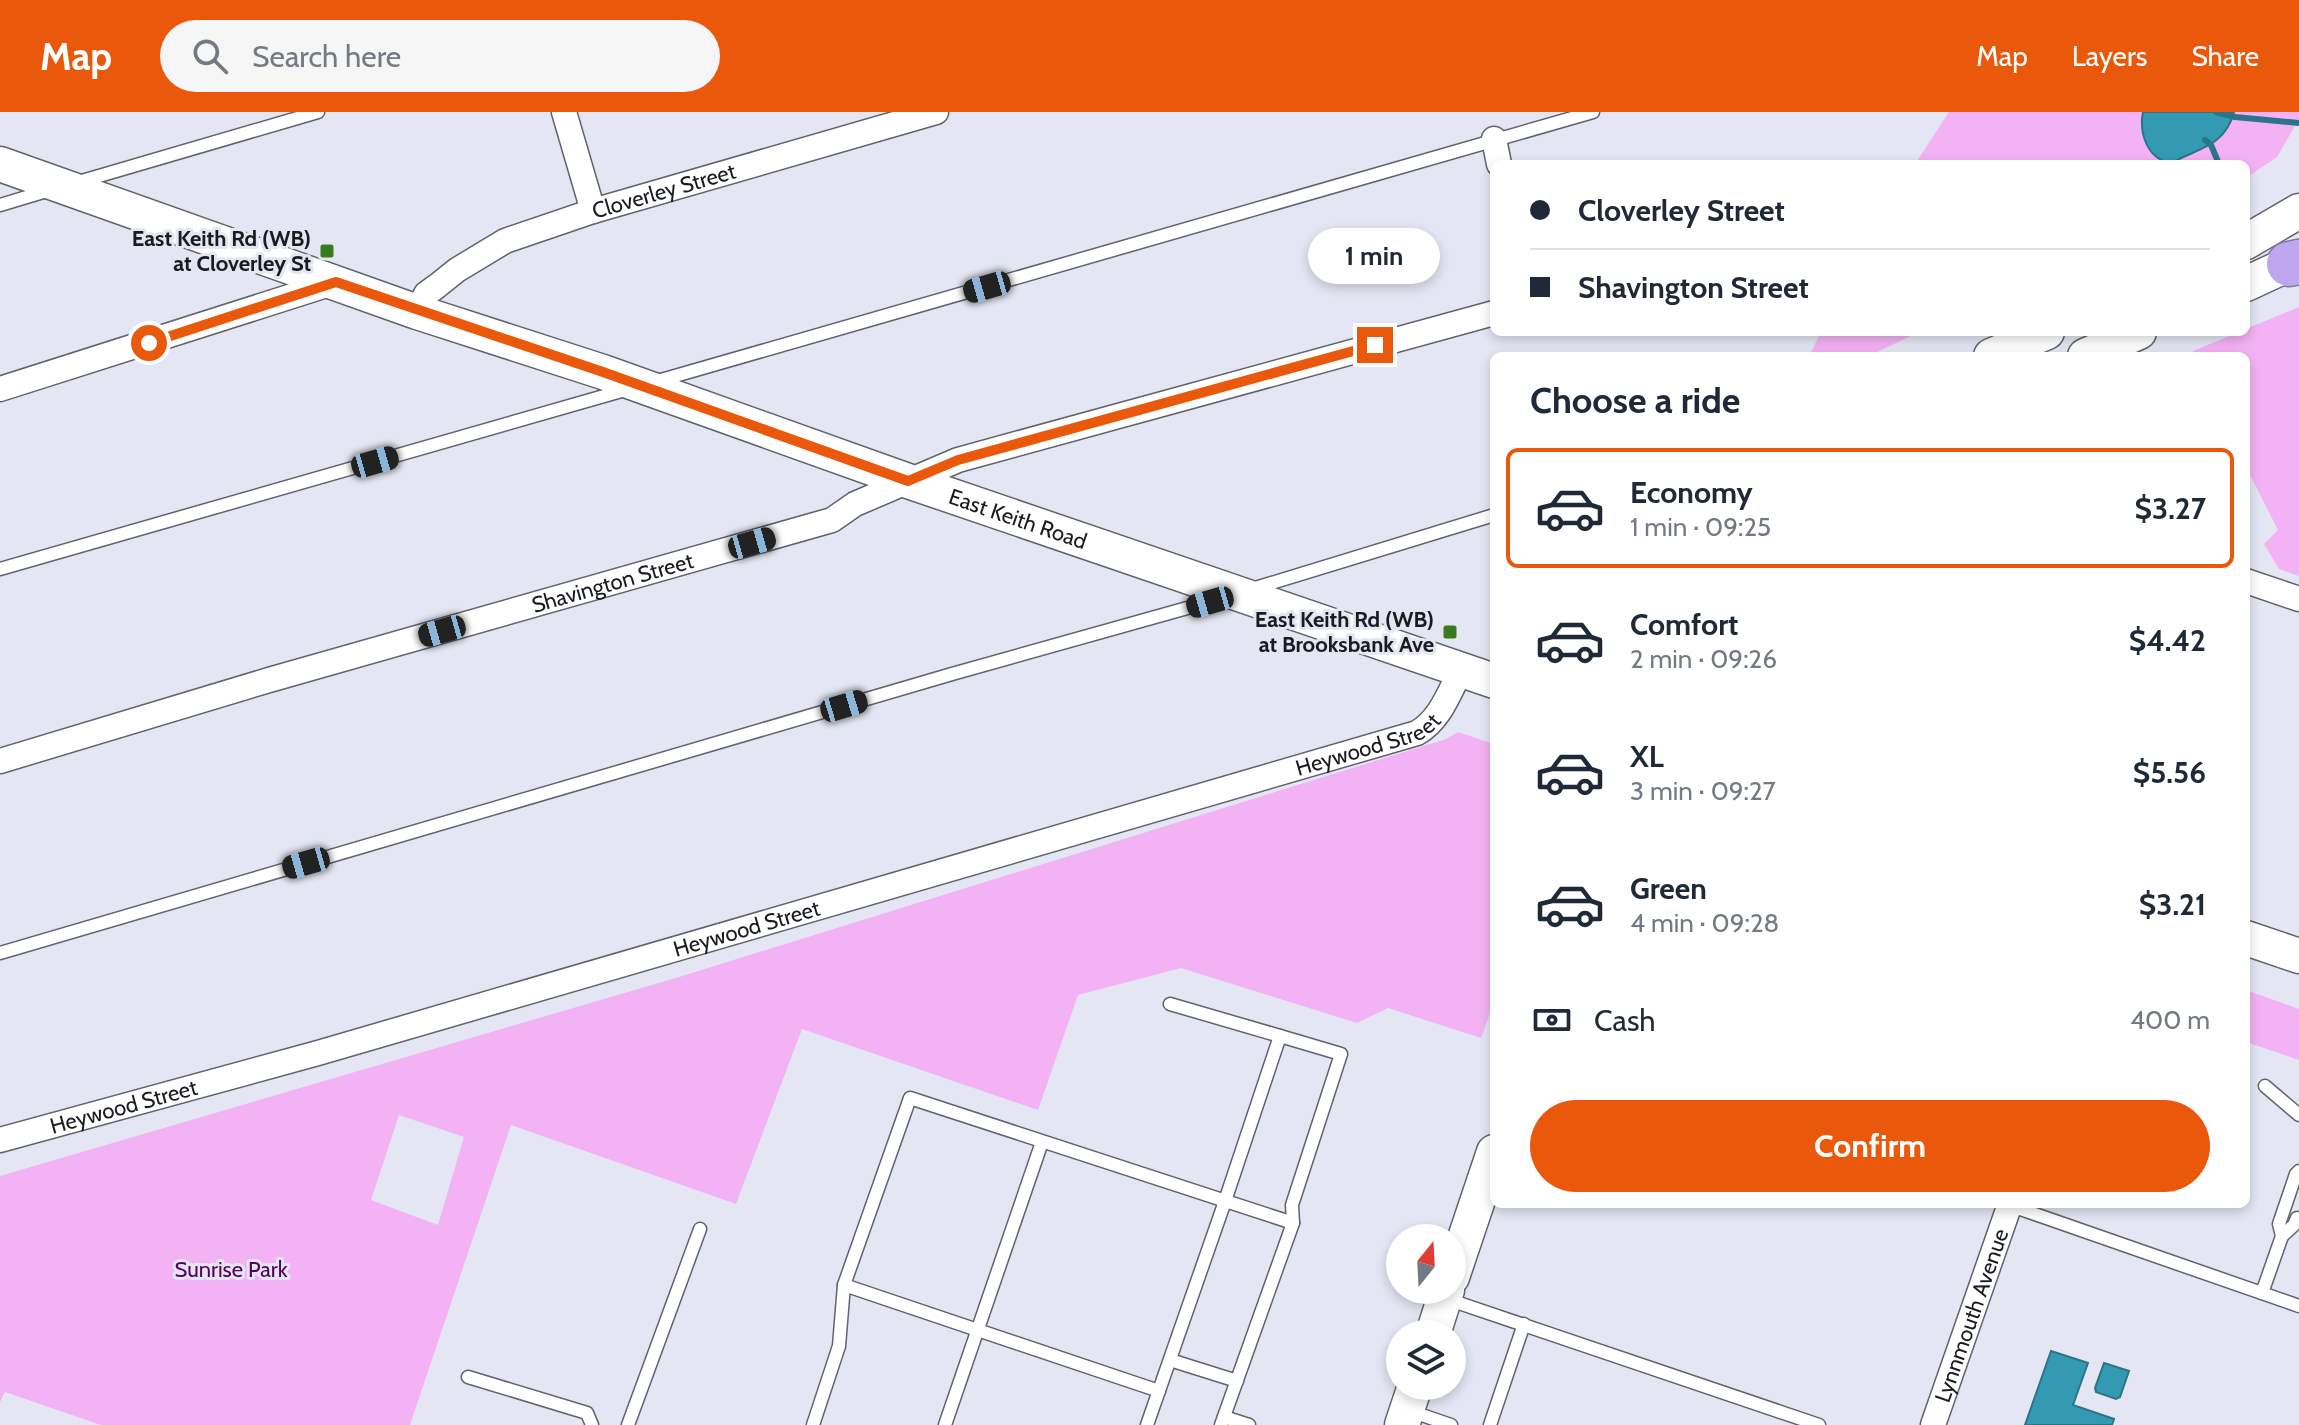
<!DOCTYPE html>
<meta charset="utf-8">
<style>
body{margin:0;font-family:Cabin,sans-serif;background:#f6f6f7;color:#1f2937;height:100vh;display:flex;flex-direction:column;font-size:30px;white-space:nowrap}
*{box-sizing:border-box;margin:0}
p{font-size:26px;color:#747a83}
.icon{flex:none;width:44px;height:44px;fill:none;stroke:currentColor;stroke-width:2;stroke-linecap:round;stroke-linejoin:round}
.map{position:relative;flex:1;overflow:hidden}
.panel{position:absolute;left:1490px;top:240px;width:760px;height:856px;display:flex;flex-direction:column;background:#fff;border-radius:12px;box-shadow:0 4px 12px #0003}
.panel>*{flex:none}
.hud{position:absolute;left:1490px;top:48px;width:760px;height:176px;border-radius:12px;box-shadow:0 4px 12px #0003;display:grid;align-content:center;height:176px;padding:0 40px;background:#fff}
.needle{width:52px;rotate:18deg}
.fabs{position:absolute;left:1386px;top:1112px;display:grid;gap:16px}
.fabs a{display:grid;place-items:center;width:80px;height:80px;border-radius:50%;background:#fff;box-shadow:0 4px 12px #0003;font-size:40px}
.end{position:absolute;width:36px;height:36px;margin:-18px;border:10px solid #ea580c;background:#fff;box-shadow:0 0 0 4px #fff}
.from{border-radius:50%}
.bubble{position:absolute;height:56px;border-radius:28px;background:#fff;box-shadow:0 4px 12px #0003;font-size:26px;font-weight:700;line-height:56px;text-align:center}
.car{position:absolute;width:24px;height:48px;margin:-24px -12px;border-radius:10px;box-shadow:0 0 6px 2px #0007;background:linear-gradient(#222 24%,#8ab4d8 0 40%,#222 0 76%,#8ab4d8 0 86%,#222 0)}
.hud b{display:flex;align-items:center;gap:28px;height:76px;font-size:30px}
.hud b+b{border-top:2px solid #e0e1e3}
.hud i{width:20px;height:20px;background:#1f2937}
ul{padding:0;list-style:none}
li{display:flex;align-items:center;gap:24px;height:120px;margin:0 16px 12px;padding:0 24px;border:4px solid transparent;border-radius:12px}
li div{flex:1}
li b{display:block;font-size:30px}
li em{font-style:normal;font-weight:700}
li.selected{border-color:#ea580c}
li>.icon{width:72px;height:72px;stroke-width:1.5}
h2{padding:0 40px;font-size:36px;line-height:96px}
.pay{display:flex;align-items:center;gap:20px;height:88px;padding:0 40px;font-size:30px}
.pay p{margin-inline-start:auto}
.action{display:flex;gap:16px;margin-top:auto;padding:16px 40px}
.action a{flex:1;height:92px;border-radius:48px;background:#ea580c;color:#fff;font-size:32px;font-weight:700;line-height:92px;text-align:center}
header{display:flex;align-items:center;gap:48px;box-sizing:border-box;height:112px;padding:0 40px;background:#ea580c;color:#fff}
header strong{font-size:38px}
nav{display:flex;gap:44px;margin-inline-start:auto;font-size:28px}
.search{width:560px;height:72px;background:#f6f6f7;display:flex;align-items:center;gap:20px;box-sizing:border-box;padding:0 28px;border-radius:44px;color:#747a83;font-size:30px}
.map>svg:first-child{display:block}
.green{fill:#f3b2f4;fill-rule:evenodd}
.water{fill:#349ab4;stroke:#2c7487;stroke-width:2}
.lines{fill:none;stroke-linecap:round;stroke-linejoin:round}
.stream{stroke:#2c7487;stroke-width:6}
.service-casing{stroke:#60636d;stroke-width:15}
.minor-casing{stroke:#60636d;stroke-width:27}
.secondary-casing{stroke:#60636d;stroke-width:37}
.motorway-casing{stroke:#8576a6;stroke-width:47}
.service{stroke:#fff;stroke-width:12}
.minor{stroke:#fff;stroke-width:24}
.secondary{stroke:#fff;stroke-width:34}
.motorway{stroke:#bea7ee;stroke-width:44}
.route{stroke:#ea580c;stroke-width:10}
.poi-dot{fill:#377b1d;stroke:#e4e7f3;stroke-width:3}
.labels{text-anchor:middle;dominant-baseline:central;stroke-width:6;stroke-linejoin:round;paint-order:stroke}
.street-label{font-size:22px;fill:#1a1b1f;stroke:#e4e7f3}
.poi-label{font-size:22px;font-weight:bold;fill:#1a1b1f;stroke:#e4e7f3;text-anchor:end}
.park-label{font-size:22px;fill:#59005e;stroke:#e4e7f3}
</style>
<header>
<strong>Map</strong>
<div class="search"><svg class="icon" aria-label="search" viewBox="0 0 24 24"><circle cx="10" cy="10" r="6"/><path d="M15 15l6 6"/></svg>Search here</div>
<nav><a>Map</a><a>Layers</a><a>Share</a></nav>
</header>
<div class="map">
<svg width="2299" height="1313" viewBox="0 0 2299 1313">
<rect width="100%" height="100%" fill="#e4e7f3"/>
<!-- green -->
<g class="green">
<polygon points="1949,0 2299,0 2299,7 2277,45 2246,66 2246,52 1915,52"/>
<polygon points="2299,195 2299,464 2279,457 2264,432 2278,418 2246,355 2246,244 2195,244 2193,239 2239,220 2246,220 2246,217"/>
<polygon points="1821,220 1919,220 1869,244 1809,244"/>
<path d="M1458,620L1494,632V890L1481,926L1388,896L1357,911L1181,856L1078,883L1038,998L802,917L736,1092L511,1013L410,1313H101L5,1280L0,1290V1064L679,865L1446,627ZM399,1003L464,1025L438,1113L371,1088Z"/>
<polygon points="2246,878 2299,897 2299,948 2246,930"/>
</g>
<!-- water -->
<g class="water">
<path d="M2143,0H2234C2225,34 2199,36 2171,51C2147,47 2139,21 2143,0Z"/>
<polygon points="2051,1239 2088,1251 2073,1293 2114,1307 2112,1313 2025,1313"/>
<polygon points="2104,1251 2129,1259 2120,1285 2116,1287 2096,1280 2095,1276"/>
</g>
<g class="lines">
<!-- stream -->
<g class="stream">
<polyline points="2216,0 2235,5 2299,11"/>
<polyline points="2205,28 2211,33 2219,52"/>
</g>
<!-- service casing -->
<g class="service-casing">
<g id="service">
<polyline points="75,71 318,0"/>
<polyline points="0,93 50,78"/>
<polyline points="654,270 1593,0"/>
<polyline points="0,457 625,278"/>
<polyline points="1252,477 1494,403"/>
<polyline points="0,841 952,562 1223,486"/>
<polyline points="1170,892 1280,924"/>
<polyline points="2265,974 2299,1003"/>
<polyline points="2009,1093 2299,1194"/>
<polyline points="2282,1124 2294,1113 2297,1106"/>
<polyline points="844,1173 1159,1279"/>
<polyline points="2262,1181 2282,1124 2279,1112 2296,1062 2299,1059"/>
<polyline points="1447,1187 1819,1313"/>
<polyline points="1170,1248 1237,1269"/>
<polyline points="468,1265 587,1301 592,1313"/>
<polyline points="1410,1299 1451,1313"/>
<polyline points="1224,1305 1249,1313"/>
<polyline points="628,1313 700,1117"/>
<polyline points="813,1313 839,1234 844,1173 910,986 1293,1111"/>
<polyline points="945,1313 1042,1030"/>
<polyline points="1147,1313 1223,1095 1280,924 1341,942 1292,1093 1293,1111 1221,1313"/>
<polyline points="1490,1313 1524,1212"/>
</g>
</g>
<!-- minor casing -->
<g class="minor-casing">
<g id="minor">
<polyline points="564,0 593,99"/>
<polyline points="1494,27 1499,52"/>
<path id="s1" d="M417,200L426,182L437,174L457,158L505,129L593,99L936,0"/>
<polyline points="0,277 336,170"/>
<polyline points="2246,469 2299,487"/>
<path id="s2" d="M0,649L269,568L832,408L855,392L958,348L1494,201"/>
<path id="s3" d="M0,1028L318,941L1417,621C1440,608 1449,581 1461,558"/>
<path id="s4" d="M1933,1313L2010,1092"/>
</g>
</g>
<!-- secondary casing -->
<g class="secondary-casing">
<g id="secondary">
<path id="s5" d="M0,52L417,200L603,260L908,369L1494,569"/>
<polyline points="2246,130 2299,99"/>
<polyline points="2246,172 2289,152 2299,145"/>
<polyline points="1991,244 2047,220"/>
<polyline points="2085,244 2139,220"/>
<polyline points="2246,826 2299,844"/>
<polyline points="1452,1165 1494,1040"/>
<polyline points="1433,1222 1447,1178"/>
<polyline points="1402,1313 1415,1274"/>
</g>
</g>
<!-- motorway casing -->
<g class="motorway-casing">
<polyline id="motorway" points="2289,152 2299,150"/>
</g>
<!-- service -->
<use href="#service" class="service"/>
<!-- minor -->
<use href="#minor" class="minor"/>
<!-- secondary -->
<use href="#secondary" class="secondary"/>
<!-- motorway -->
<use href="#motorway" class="motorway"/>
</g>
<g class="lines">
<!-- route -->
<polyline class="route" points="149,231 336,170 603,260 908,369 958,348 1375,233"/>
</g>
<!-- markers -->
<g class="poi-dot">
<rect x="319" y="131" width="16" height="16" rx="4"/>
<rect x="1442" y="512" width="16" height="16" rx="4"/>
</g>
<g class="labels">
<!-- street labels -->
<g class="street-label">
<text stroke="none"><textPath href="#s1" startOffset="282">Cloverley Street</textPath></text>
<text stroke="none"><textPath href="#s5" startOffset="1078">East Keith Road</textPath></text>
<text stroke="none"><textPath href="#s2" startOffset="638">Shavington Street</textPath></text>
<text stroke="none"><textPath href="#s3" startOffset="1424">Heywood Street</textPath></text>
<text stroke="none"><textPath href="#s3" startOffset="776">Heywood Street</textPath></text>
<text stroke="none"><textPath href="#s3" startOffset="128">Heywood Street</textPath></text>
<text stroke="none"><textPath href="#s4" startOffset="116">Lynnmouth Avenue</textPath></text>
</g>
<!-- poi labels -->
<g class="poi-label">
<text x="311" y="126">East Keith Rd (WB)<tspan x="311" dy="25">at Cloverley St</tspan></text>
<text x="1434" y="507">East Keith Rd (WB)<tspan x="1434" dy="25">at Brooksbank Ave</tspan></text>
</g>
<!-- park labels -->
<g class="park-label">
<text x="231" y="1157">Sunrise Park</text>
</g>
</g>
</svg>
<div class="fabs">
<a><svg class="needle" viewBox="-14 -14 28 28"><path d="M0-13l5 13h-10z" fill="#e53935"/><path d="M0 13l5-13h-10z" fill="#747a83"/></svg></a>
<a><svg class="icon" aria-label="layers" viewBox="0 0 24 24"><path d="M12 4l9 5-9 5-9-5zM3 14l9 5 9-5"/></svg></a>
</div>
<i class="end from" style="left:149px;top:231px"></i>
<i class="end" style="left:1375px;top:233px"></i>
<div class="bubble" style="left:1308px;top:116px;width:132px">1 min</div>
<i class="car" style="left:987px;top:175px;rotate:254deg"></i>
<i class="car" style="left:375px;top:350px;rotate:74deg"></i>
<i class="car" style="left:752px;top:431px;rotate:74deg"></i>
<i class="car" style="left:1210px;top:490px;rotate:254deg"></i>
<i class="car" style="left:442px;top:519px;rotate:254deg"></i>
<i class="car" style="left:844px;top:594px;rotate:73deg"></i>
<i class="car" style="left:306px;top:751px;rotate:254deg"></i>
<div class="hud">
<b><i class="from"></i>Cloverley Street</b>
<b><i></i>Shavington Street</b>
</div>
<section class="panel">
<h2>Choose a ride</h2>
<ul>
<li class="selected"><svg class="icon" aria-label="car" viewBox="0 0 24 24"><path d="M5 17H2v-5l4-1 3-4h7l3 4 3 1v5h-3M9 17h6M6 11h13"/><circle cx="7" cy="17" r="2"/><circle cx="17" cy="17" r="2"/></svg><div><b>Economy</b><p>1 min · 09:25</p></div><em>$3.27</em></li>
<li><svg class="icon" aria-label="car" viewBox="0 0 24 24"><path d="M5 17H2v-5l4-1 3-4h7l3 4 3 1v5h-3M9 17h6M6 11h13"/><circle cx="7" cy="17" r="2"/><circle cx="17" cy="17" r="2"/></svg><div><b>Comfort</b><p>2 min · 09:26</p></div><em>$4.42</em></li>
<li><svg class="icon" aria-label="car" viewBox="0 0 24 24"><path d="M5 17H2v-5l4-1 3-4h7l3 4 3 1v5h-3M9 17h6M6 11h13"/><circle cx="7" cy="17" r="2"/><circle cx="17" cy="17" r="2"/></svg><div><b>XL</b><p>3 min · 09:27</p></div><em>$5.56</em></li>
<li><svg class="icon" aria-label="car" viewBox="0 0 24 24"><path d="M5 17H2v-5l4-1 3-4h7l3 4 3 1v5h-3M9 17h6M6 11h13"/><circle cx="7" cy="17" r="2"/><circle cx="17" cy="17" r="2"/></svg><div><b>Green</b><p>4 min · 09:28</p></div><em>$3.21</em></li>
</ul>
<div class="pay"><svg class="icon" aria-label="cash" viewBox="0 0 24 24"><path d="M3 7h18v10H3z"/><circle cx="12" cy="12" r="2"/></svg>Cash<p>400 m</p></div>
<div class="action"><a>Confirm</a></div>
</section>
</div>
